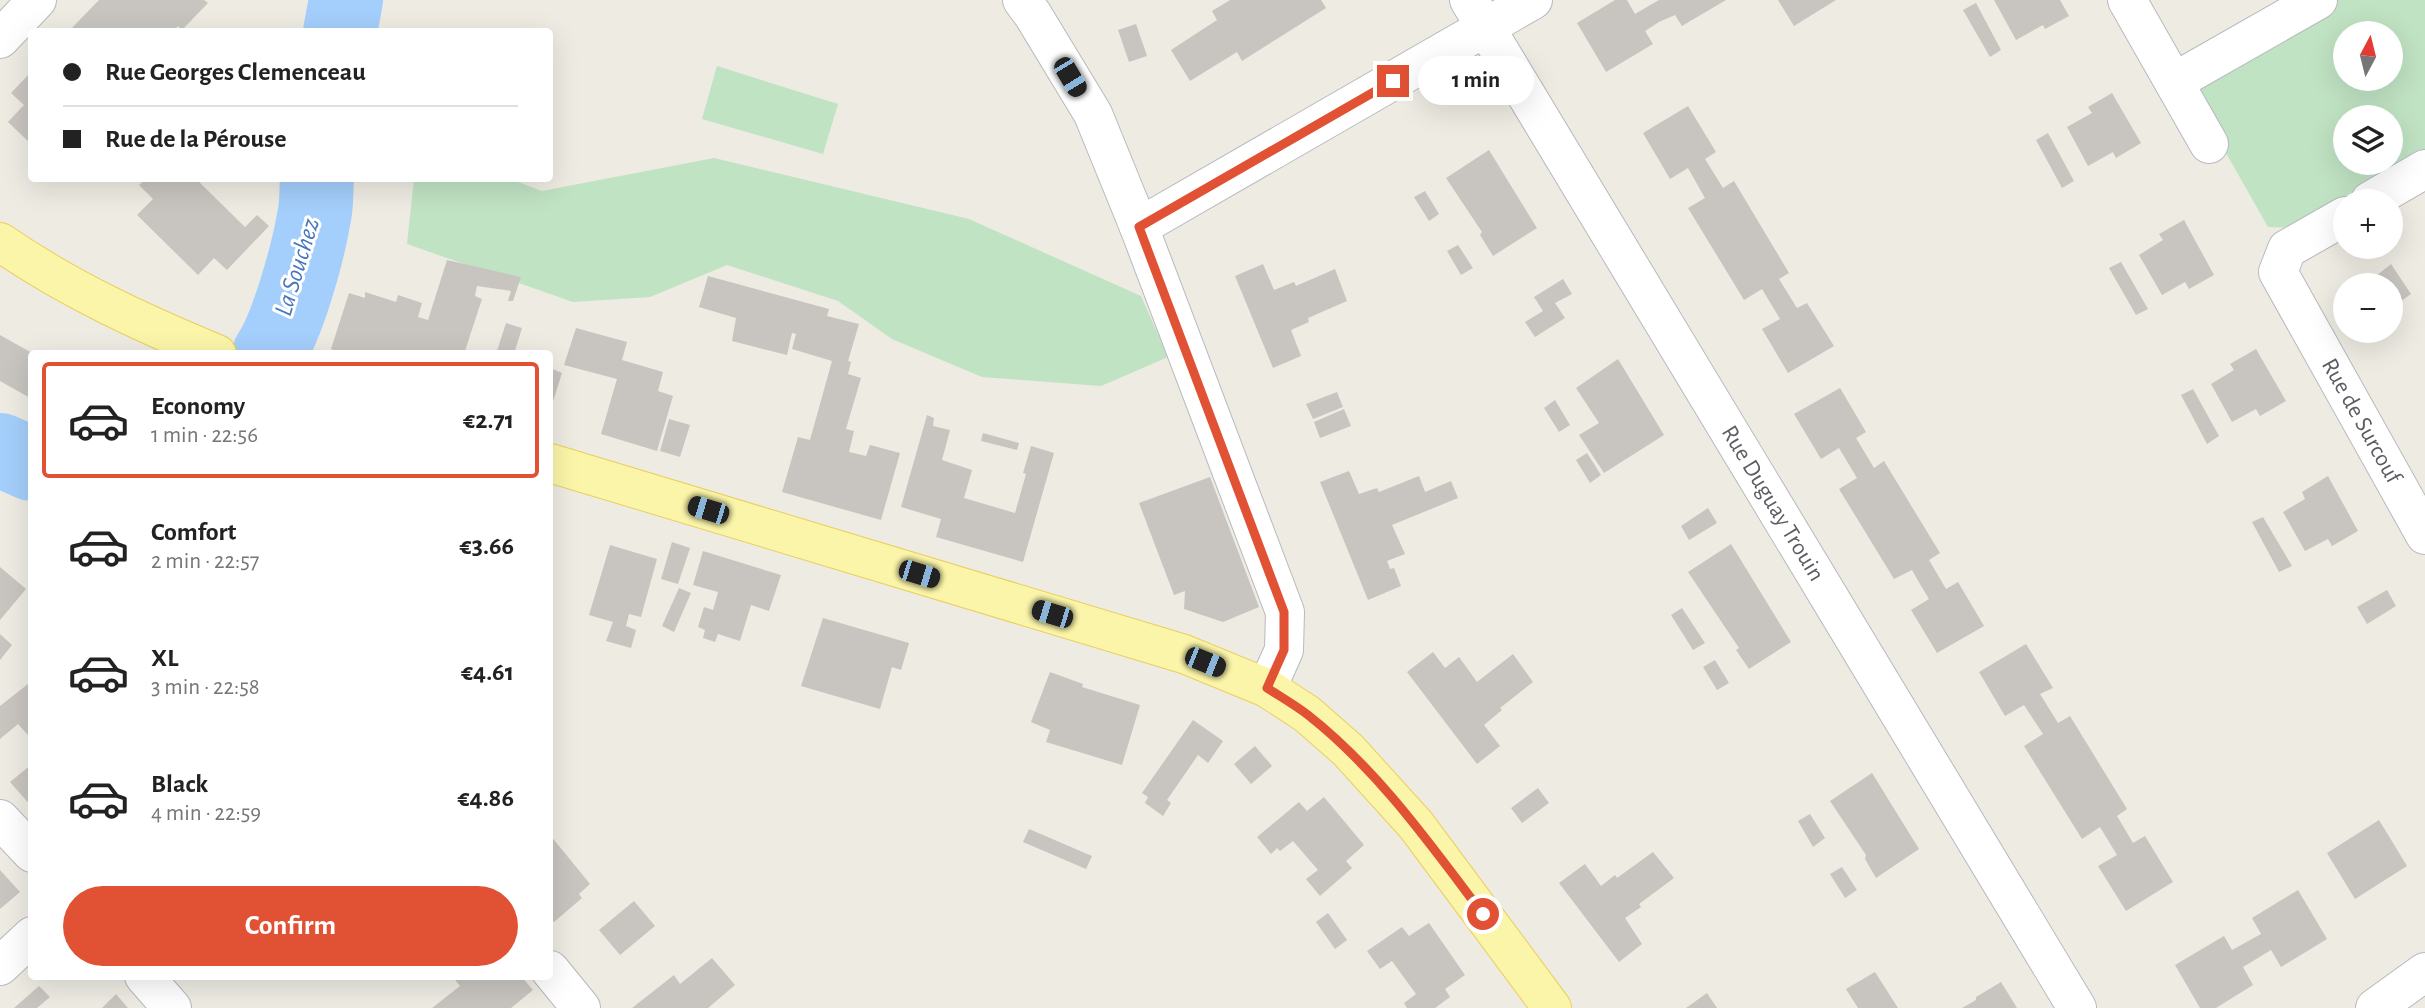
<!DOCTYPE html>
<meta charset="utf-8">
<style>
body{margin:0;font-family:"Alegreya Sans",sans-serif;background:#f2f2f2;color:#222;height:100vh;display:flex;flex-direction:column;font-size:26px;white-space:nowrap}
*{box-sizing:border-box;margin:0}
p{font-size:23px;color:#767676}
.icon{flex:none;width:38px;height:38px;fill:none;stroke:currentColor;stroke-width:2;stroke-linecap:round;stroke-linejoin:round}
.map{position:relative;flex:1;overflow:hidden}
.side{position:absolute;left:28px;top:350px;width:525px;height:630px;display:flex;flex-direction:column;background:#fff;border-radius:7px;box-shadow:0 7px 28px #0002}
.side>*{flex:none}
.hud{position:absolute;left:28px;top:28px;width:525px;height:154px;border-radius:7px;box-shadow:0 7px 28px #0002;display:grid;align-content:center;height:154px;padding:0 35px;background:#fff}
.needle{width:46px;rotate:7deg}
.buttons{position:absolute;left:2333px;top:21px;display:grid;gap:14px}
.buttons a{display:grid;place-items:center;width:70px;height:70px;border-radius:50%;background:#fff;box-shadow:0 7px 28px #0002;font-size:35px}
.end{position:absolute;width:32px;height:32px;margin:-16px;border:9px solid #e15134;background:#fff;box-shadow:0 0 0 4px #fff}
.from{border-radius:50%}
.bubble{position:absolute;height:49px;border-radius:24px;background:#fff;box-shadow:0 7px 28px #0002;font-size:23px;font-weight:700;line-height:49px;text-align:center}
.car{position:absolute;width:21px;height:42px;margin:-21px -10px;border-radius:9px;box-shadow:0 0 5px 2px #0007;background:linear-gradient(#222 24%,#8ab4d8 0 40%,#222 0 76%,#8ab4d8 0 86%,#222 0)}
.hud b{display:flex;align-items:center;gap:24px;height:66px;font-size:26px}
.hud b+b{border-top:2px solid #e0e0e0}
.hud i{width:18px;height:18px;background:#222}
ul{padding:12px 0 0;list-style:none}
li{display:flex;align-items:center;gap:21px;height:116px;margin:0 14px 10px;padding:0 21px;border:4px solid transparent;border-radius:7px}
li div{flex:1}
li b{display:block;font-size:26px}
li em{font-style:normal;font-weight:700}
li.active{border-color:#e15134}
li>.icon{width:63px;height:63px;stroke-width:1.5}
.action{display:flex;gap:14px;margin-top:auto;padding:14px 35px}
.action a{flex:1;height:80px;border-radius:42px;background:#e15134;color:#fff;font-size:28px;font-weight:700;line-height:80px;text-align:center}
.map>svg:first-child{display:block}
.green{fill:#c0e3c3;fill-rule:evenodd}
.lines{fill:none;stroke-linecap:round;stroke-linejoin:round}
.river{stroke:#a4cefb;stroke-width:74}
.building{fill:#c8c5c0}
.minor-casing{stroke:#b8b9be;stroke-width:40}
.major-casing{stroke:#eacf5e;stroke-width:40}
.minor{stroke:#fff;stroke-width:38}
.major{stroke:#fbf5a9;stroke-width:38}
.route{stroke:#e15134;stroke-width:9}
.labels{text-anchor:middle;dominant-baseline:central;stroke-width:6;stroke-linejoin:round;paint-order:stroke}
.street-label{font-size:24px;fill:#5b5d62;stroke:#fff}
.water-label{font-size:26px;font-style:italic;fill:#4877bd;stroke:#fff}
</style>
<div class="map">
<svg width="2425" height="1008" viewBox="0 0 2425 1008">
<rect width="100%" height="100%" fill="#edebe2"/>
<!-- green -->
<g class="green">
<path d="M2338,0H2425V152L2292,228L2268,227L2196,100L2202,77ZM2345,33H2390V79H2345ZM2345,117H2390V163H2345Z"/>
<polygon points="717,66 838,104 823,154 702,119"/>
<polygon points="714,158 969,219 1141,296 1168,357 1101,386 982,377 892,339 838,301 727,265 650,297 573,302 407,244 414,179 510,179 542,191"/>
</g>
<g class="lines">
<!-- river -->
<g class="river">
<polyline points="340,32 346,0"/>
<path d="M269,354C288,325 308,253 314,217C317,205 316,191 317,178"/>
<polyline points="0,450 32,464"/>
</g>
</g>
<!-- building -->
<g class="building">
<polygon points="99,0 204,0 208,3 182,30 178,26 173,32 68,32"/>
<polygon points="1230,0 1321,0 1326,8 1242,61 1237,52 1190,81 1171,50 1217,20 1212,11"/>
<polygon points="1615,0 1627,0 1635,14 1659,0 1726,0 1682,26 1675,15 1659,22 1645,31 1653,44 1606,72 1577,23"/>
<polygon points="1778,0 1836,0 1794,26"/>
<polygon points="1994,0 2060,0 2069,16 2045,29 2043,25 2016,40"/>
<polygon points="1976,3 2001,50 1990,57 1963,10"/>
<polygon points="1136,24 1147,56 1129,62 1118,30"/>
<polygon points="32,71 32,145 8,122 24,105 11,93"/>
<polygon points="2112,93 2141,143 2116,158 2113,152 2088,166 2067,127 2092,113 2088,107"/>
<polygon points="1688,106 1716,152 1705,159 1723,188 1734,181 1789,273 1779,279 1797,308 1807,303 1834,346 1788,373 1762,329 1780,319 1762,289 1744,300 1688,208 1705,198 1697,184 1688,168 1670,179 1643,133"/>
<polygon points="2048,133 2074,181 2062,188 2036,140"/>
<polygon points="1489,150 1537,228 1493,256 1480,235 1482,232 1446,178"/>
<polygon points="146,178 195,178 245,227 257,215 269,226 227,270 214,258 198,275 137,215 153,199 139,185"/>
<polygon points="1425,191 1439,214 1429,221 1414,197"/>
<polygon points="2184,220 2214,275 2189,289 2185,282 2162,295 2139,255 2163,240 2159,234"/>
<polygon points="1458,245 1473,268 1461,275 1447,251"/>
<polygon points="447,260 521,277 513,301 508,301 511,291 477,286 475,296 482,299 464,354 344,354 331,349 349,293 365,298 365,292 396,302 398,295 422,303 418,317 428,320"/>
<polygon points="2121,262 2148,309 2136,315 2109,268"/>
<polygon points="1263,264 1274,290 1294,282 1296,286 1335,269 1347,301 1308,318 1309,322 1291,330 1301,356 1273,368 1235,276"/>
<polygon points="2391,264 2411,294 2397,304 2390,295 2390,285 2383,285 2376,276"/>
<polygon points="708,276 829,309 827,316 859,324 848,361 851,362 848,374 861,378 846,429 854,431 849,452 866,456 870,445 900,453 881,520 782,492 798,437 810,440 832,361 792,349 796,334 792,333 787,355 732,341 736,318 699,307"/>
<polygon points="1563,279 1572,294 1555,303 1565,318 1535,337 1525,322 1543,311 1534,297"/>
<polygon points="506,323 522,328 514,354 500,354 497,351"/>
<polygon points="576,328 627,342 622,360 663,372 658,391 673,396 657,451 601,434 617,379 564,365"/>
<polygon points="0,335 32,353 32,399 0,381"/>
<polygon points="2256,349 2286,401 2260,416 2256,409 2232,422 2211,384 2234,370 2230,364"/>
<polygon points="1618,359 1664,435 1604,473 1579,435 1599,423 1576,388"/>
<polygon points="550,368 562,373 550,411"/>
<polygon points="1840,388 1866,432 1856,438 1874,468 1884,461 1940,553 1929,560 1946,589 1958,582 1984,626 1937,653 1911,610 1929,599 1920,584 1912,570 1894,579 1839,489 1857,478 1839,448 1821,459 1794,414"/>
<polygon points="2193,389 2219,436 2207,444 2181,395"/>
<polygon points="1337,392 1343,407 1313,419 1306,404"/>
<polygon points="1555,400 1570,425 1559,432 1544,408"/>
<polygon points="1344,409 1351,426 1320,438 1314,422"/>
<polygon points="927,415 934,418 933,426 950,430 942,460 972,470 964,498 1015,513 1026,474 1023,473 1031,446 1054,453 1023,562 936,537 941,519 901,507"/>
<polygon points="669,419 690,425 680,457 660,451"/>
<polygon points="983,433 1019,443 1017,450 981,441"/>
<polygon points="1587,453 1601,475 1590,483 1576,460"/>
<polygon points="1349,471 1359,494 1377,488 1379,492 1419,476 1425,492 1451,481 1458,498 1392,525 1405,554 1387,561 1390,569 1394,568 1401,586 1368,600 1320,482"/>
<polygon points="2328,476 2358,531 2332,546 2328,539 2305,551 2283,512 2305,499 2302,492"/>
<polygon points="1210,477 1259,607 1223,622 1184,609 1185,591 1174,595 1139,503"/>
<polygon points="1708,508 1717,523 1689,540 1681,526"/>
<polygon points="2263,517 2292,566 2279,572 2252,522"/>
<polygon points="672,542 690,548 678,584 661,579"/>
<polygon points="1731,544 1791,642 1749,669 1736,650 1739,648 1688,572"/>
<polygon points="610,545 657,559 641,617 629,614 626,626 636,630 631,648 606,641 613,622 589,615"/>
<polygon points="703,551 781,575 769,611 751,605 740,641 718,634 715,642 703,638 705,630 698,627 704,607 713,610 718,592 693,585"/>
<polygon points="0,567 26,589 0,620"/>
<polygon points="679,588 691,593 674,632 662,626"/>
<polygon points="2387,590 2396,606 2367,624 2357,607"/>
<polygon points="1682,608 1705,643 1693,650 1671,615"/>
<polygon points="823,618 909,643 901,670 892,667 880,709 801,686"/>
<polygon points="0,634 12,645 0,660"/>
<polygon points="2026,644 2053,688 2040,694 2058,723 2070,716 2127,809 2117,816 2133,843 2145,836 2173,882 2126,911 2098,866 2117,855 2100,827 2082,839 2024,746 2043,734 2024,705 2005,716 1979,672"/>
<polygon points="1433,652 1445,668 1459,657 1477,682 1513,654 1533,682 1500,708 1502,710 1484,725 1500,746 1477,764 1407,672"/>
<polygon points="1715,660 1729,683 1717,690 1703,667"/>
<polygon points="1050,672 1083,684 1082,687 1140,705 1122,765 1046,742 1050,730 1031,722"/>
<polygon points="28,684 32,688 32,732 28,735 18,724 0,739 0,706"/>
<polygon points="1193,720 1223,741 1208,763 1198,755 1167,800 1171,803 1163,816 1145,803 1148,797 1142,793"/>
<polygon points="1255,746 1272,766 1251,784 1234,764"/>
<polygon points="32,764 32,807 10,782"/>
<polygon points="1872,773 1919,849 1876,878 1865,859 1866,855 1830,801"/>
<polygon points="1538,788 1549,803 1522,823 1511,808"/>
<polygon points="1324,797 1364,845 1346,861 1352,868 1320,896 1306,879 1318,870 1293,841 1280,851 1277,848 1271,854 1257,837 1299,802 1307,811"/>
<polygon points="1810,814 1825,838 1813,847 1798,821"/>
<polygon points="2379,820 2407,866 2355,899 2327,853"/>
<polygon points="1029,829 1092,856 1086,869 1023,842"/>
<polygon points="550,835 590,884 579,894 582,898 554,922 550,917"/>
<polygon points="1653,852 1674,878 1639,904 1641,907 1625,918 1642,944 1619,962 1559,883 1585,864 1601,886 1615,875 1617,878"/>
<polygon points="1842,867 1857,890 1845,898 1830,874"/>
<polygon points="0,870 20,892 0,909"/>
<polygon points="2298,890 2327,939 2281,967 2271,950 2243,967 2253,985 2216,1008 2200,1008 2175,965 2224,936 2232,950 2261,934 2252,918"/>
<polygon points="634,901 655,926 620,955 599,930"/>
<polygon points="1328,913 1347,940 1335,949 1316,922"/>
<polygon points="1429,923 1465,975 1445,989 1450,997 1435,1008 1407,1008 1404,1003 1416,994 1392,961 1380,969 1367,951 1402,927 1409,936"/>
<polygon points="712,958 735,985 708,1008 632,1008 674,975 680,984"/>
<polygon points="1875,972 1898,1008 1858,1008 1846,989"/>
<polygon points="452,976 521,976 533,990 511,1008 432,1008 460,986"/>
<polygon points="2001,982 2017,1008 1962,1008 1976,1000 1976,997"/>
<polygon points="39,986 50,997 37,1008 14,1008"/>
<polygon points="1707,993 1717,1008 1686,1008"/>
<polygon points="116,994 128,1008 102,1008"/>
</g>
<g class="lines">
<!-- minor casing -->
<g class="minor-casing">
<g id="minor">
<polyline points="1022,0 1033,15 1093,114 1139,227 1285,612 1284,650 1267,688"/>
<path id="s1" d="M1469,0L2077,1008"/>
<polyline points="2127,0 2209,144"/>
<polyline points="0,39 37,0"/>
<polyline points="2174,82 2318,0"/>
<polyline points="2370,201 2425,169"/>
<path id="s2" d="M2345,216L2287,249L2278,272L2425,535"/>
<polyline points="1139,227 1533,0"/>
<polyline points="0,819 32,853"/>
<polyline points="0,966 32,936"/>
<polyline points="550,970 581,1008"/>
<polyline points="144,976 172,1008"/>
<polyline points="2375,1008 2425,972"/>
</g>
</g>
<!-- major casing -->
<g class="major-casing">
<g id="major">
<path d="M0,242C68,289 142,323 217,354"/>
<polyline points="550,463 1184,654 1267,688 1307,714 1348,750 1416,825 1552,1008"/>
</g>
</g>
<!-- minor -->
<use href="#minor" class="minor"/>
<!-- major -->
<use href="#major" class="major"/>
</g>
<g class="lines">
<!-- route -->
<path class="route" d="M1393,81L1139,227L1284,612V650L1267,688C1281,697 1295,705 1308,715C1378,770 1430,844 1483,914"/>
</g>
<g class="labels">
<!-- street labels -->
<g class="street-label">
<text stroke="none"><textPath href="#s2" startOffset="262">Rue de Surcouf</textPath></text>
<text stroke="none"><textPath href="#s1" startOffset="588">Rue Duguay Trouin</textPath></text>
</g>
<!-- water labels -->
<g class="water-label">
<text transform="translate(297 267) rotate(-73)">La Souchez</text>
</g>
</g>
</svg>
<div class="buttons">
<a><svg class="needle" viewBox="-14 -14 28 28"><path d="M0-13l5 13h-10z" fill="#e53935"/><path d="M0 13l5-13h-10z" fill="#767676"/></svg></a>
<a><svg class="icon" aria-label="layers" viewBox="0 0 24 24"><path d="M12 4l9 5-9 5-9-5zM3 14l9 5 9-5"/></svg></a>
<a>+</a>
<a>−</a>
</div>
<i class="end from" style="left:1483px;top:914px"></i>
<i class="end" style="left:1393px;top:81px"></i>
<div class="bubble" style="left:1418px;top:56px;width:116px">1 min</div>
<i class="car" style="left:1070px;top:77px;rotate:149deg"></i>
<i class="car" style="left:708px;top:510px;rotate:287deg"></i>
<i class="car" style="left:919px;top:574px;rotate:107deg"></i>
<i class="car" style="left:1052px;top:614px;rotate:287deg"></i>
<i class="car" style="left:1205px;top:662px;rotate:112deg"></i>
<div class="hud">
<b><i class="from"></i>Rue Georges Clemenceau</b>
<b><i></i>Rue de la Pérouse</b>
</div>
<section class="side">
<ul>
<li class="active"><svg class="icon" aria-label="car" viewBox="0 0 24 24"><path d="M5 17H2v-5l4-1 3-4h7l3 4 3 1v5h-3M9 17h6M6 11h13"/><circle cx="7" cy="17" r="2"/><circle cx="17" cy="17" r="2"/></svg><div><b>Economy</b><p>1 min · 22:56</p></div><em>€2.71</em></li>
<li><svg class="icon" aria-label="car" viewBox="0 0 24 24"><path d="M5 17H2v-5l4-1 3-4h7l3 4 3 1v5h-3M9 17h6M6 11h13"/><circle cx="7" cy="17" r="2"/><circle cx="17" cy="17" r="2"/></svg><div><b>Comfort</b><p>2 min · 22:57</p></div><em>€3.66</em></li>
<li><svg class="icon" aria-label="car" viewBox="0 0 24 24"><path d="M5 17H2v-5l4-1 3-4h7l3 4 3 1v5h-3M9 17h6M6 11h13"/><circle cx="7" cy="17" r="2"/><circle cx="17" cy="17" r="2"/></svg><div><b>XL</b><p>3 min · 22:58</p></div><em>€4.61</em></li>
<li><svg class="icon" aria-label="car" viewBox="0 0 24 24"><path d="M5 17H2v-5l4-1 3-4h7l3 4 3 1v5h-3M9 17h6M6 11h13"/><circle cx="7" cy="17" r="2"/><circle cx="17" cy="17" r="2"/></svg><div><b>Black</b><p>4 min · 22:59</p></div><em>€4.86</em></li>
</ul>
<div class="action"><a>Confirm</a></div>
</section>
</div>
